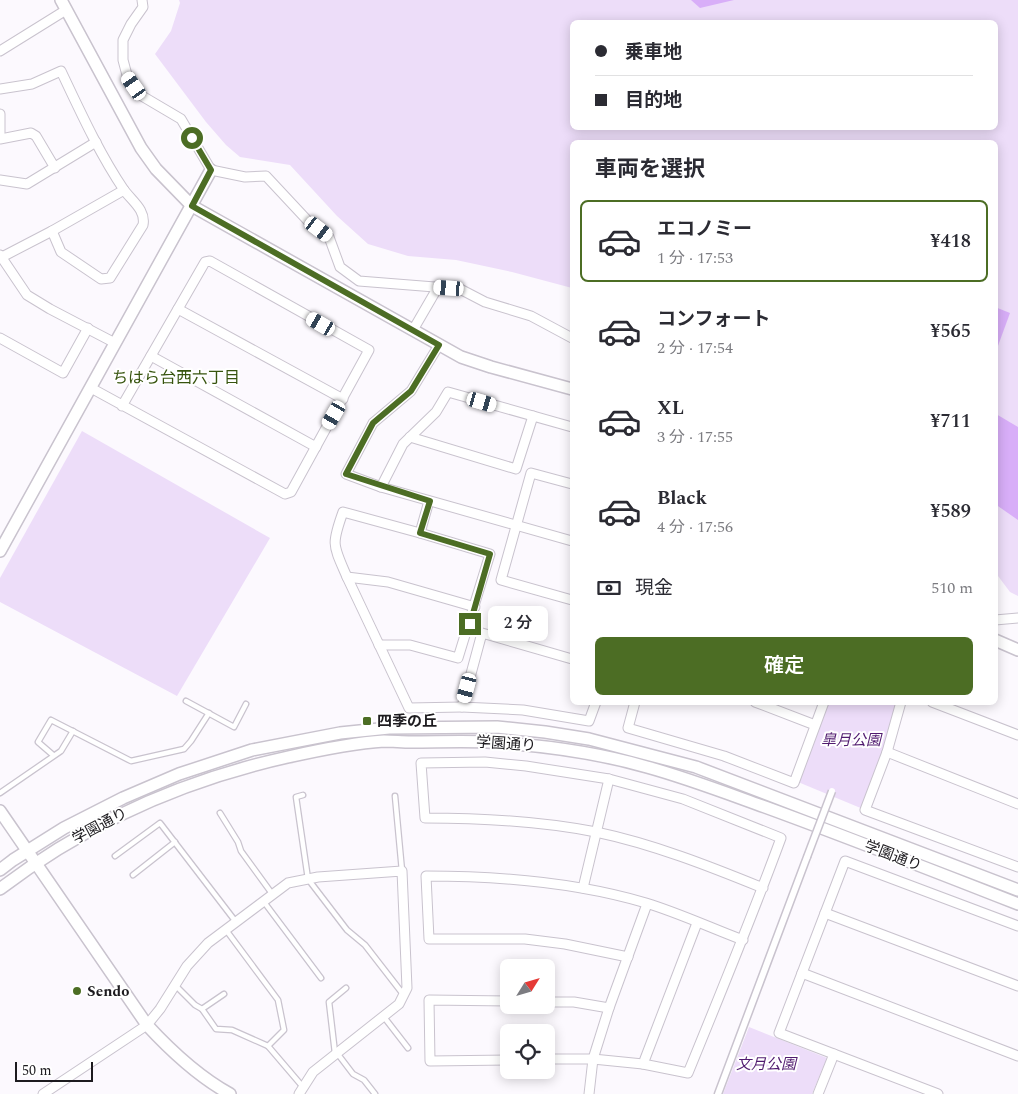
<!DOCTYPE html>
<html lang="ja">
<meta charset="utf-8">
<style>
body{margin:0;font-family:Spectral,"Noto Sans JP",serif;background:#f7f7f7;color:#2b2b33;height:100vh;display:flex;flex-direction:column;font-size:19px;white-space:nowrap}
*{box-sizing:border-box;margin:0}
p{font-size:16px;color:#7c7c81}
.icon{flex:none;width:28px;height:28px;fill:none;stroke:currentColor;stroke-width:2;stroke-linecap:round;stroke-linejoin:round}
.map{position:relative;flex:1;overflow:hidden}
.sheet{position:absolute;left:570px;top:140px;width:428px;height:565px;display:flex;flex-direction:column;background:#fff;border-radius:8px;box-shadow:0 2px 12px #0003}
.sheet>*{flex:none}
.hud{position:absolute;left:570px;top:20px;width:428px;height:110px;border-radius:8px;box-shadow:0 2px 12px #0003;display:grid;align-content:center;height:110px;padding:0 25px;background:#fff}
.needle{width:32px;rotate:53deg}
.buttons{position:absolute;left:500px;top:959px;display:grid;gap:10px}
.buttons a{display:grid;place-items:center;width:55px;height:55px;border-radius:8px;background:#fff;box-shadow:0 2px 12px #0003;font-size:25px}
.scale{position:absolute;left:15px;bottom:12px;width:78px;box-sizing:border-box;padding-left:5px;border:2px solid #1d1b1f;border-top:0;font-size:14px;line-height:18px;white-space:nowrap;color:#1d1b1f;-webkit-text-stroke:4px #fff;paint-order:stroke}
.end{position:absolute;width:22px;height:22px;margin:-11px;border:6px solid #4c6d24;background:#fff;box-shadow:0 0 0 2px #fff}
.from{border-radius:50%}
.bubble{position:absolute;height:35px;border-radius:8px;background:#fff;box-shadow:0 2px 12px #0003;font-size:16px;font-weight:600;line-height:35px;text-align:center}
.car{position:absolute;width:15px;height:30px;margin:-15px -8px;border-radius:6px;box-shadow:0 0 4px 1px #0007;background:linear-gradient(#fff 24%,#345 0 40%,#fff 0 76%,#345 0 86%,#fff 0)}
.hud b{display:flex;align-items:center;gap:18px;height:48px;font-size:19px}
.hud b+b{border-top:1px solid #e1e1e2}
.hud i{width:12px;height:12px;background:#2b2b33}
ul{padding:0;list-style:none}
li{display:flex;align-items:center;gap:15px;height:82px;margin:0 10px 8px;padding:0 15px;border:2px solid transparent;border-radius:8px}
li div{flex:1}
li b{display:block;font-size:19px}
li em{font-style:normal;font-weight:600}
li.current{border-color:#4c6d24}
li>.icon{width:45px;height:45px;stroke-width:1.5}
h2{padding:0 25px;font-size:22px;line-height:60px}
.pay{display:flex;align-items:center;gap:12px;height:55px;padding:0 25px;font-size:19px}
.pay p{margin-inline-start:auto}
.action{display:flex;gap:10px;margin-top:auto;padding:10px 25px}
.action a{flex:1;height:58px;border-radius:8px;background:#4c6d24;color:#fff;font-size:20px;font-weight:600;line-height:58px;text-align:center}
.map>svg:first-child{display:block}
.green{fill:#edddf9;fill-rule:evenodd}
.forest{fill:#d8aef8}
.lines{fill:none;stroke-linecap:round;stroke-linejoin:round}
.service-casing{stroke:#c9c3ce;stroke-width:7}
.pedestrian-casing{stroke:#c9c3ce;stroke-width:9}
.minor-casing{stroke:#c9c3ce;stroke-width:11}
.tertiary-casing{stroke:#c9c3ce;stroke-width:14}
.service{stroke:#fff;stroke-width:4.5}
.pedestrian{stroke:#fff;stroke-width:6}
.minor{stroke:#fff;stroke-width:9}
.tertiary{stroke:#fff;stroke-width:11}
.pedestrian-bridge-casing{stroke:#c9c3ce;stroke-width:9;stroke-linecap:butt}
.pedestrian-bridge{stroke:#fff;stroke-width:6}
.route{stroke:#4c6d24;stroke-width:6}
.poi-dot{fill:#4c6d24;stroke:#fff;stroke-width:2}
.labels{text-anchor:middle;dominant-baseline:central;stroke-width:4;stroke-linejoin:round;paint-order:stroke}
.poi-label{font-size:15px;font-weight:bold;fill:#1d1b1f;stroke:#fff;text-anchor:start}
.park-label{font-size:15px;font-style:italic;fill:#501a6f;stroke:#fff}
.street-label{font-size:15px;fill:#1d1b1f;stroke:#fff}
.neighbourhood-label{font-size:16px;fill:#37540e;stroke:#fff}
</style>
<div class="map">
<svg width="1018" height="1094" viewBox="0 0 1018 1094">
<rect width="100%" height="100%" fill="#fcf9fe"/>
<!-- green -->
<g class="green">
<path d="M179,0H1018V596L1010,592L995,572V142H572V288L512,272L456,260L408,256L368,244L337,216L290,165L240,157L226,145L206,122L155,54L171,31L180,3ZM572,22H995V128H572Z"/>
<polygon points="82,431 270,538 177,696 0,602 0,578"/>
<polygon points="827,703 899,703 885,749 863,809 798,782"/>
<polygon points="749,1027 827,1058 812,1094 723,1094"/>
</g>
<!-- forest -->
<g class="forest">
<polygon points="691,0 734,0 700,8"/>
<polygon points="995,307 1010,313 995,354"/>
<polygon points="995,411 996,414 1018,427 1018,520 995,504"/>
</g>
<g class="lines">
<!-- service casing -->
<g class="service-casing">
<g id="service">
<polyline points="186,701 234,727 246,704"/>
<polyline points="53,755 38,742 51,720 131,761 184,749 191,741 209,713"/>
<polyline points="0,793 61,751 73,731"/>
<polyline points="303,795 296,797 308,879 347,930 365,945 403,994"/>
<polyline points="395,796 402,871"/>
<polyline points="220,813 238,842 241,851 273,895"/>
<polyline points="115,856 160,823 236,922"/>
<polyline points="133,875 175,842"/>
<polyline points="264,902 321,978"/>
<polyline points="226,930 278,1000 284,1030 268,1046"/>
<polyline points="175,985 195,1005 202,1009 216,1029 232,1030 268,1046 303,1087"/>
<polyline points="202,1009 224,994"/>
<polyline points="384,1017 408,1048"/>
<polyline points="335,1053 329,1002 346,988"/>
<polyline points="337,1053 353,1074 364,1080 375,1094"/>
</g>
</g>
<!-- pedestrian casing -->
<g class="pedestrian-casing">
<polyline id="pedestrian" points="718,1094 807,857"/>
</g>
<!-- minor casing -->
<g class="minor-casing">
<g id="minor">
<polyline points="142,0 143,7 131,24 123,40 123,60 127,75 142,96 181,119 211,170 245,177 266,176 308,221 329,237 340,267 359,281 460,289 485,302 531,316 572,338"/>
<polyline points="0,51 66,10"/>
<path d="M0,89L32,84L61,71C80,111 99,153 124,190C132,201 146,210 143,225L110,278L101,279L61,252L52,231"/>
<polyline points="0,114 0,137"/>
<polyline points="0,139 31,133 36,136 55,168"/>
<polyline points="0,180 27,184 96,142"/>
<polyline points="0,255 27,295 50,309 115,343"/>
<polyline points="0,258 52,231 124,190"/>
<polyline points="178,309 343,399"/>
<polyline points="413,330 438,287"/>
<polyline points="0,338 63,373 88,328"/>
<polyline points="439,345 411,391 373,423 346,474 381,487 572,541"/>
<polyline points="151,356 316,447"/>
<polyline points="91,388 285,494 291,492 369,350 210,261 205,262 122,406"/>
<polyline points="410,437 516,469 533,416"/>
<polyline points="572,484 531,473 501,580 572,600"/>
<polyline points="381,487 403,444 436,412 448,392 572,427"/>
<path d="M347,577C333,545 331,545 343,512L420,533L429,501"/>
<polyline points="995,620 1018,618"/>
<polyline points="379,645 410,645 458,658 490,554 420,533"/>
<polyline points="572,659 482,633 462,707 523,710 589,721 596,702"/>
<polyline points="635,702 628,728 724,756 794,783 824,702"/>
<polyline points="755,702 815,725"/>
<polyline points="901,702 887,752 865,810 1018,867"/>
<polyline points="932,702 1018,735"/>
<polyline points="462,707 409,708 347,577 388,582 475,607"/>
<polyline points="887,752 1018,804"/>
<polyline points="583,888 609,779"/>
<polyline points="825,913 1018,986"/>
<path d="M628,957L565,944L525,939H429L426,876C500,876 575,882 646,903C679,913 711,928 743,940"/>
<polyline points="802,973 1018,1056"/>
<polyline points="509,1001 429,1000 430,1061 509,1060"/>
<polyline points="546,1002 574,1002 609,1008"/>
<path d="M546,1059H593L643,1064L688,1073C720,995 752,917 781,838L683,799L609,779L526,766L485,762L421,763L425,818C482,818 540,821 596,832C653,844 709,866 763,888"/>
<polyline points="643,1064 697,923"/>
<polyline points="43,1094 147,1025 160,1009 187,966 208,943 288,883 318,877 402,871 407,988 399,1004 313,1072 299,1094"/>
<polyline points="589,1094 593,1059 609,1008 647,904"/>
<polyline points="818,1094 834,1054"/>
<polyline points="938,1094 779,1033 845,861 1018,926"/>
</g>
</g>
<!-- tertiary casing -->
<g class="tertiary-casing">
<g id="tertiary">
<polyline points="61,0 141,148 156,169 192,206 461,357 491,367 572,389"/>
<polyline points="0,551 211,170"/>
<polyline points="995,640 1018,650"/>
<path d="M0,811L147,1025C171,1051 199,1077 230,1094"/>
<polyline points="0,870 13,860 64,828 123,798 179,774 252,750 340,733 389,728 497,727 545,732 589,739 696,767 1018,890"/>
<path d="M0,889C85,824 184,780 288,757C319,750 352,743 384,741C393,741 402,742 411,742C437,742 462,741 487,742C541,745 595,752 647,767C687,778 726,793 765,807C850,838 934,871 1018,904"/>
</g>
</g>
<!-- service -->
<use href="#service" class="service"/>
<!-- pedestrian -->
<use href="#pedestrian" class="pedestrian"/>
<!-- minor -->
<use href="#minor" class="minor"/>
<!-- tertiary -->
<use href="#tertiary" class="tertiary"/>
<!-- pedestrian-bridge casing -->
<g class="pedestrian-bridge-casing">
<polyline id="pedestrian-bridge" points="807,857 832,791"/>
</g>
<!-- pedestrian-bridge -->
<use href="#pedestrian-bridge" class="pedestrian-bridge"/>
</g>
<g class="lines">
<!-- route -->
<polyline class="route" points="192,138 211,170 192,206 439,345 411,391 373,423 346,474 430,501 420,533 490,554 470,624"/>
</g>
<!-- markers -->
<g class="poi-dot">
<rect x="362" y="716" width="10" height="10" rx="2.5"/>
<circle cx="77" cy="991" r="5"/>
</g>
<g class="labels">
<!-- poi labels -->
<g class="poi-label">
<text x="377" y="721">四季の丘</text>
<text x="87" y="991">Sendo</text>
</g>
<!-- park labels -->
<g class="park-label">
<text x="851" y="740">皐月公園</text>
<text x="766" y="1064">文月公園</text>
</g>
<!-- street labels -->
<g class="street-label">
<text transform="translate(506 744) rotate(4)">学園通り</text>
<text transform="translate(100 826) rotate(-28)">学園通り</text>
<text transform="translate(893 856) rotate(21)">学園通り</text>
</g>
<!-- neighbourhood labels -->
<g class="neighbourhood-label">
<text x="176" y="378">ちはら台西六丁目</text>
</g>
</g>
</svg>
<div class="buttons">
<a><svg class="needle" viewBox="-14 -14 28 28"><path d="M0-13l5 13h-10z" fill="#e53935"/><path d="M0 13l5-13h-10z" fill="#7c7c81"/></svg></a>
<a><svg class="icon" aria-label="locate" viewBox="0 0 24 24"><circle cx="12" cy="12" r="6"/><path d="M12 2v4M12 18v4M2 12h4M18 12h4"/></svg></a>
</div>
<div class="scale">50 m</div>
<i class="end from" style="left:192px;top:138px"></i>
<i class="end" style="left:470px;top:624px"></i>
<div class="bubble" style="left:488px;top:606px;width:60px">2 分</div>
<i class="car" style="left:134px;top:86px;rotate:325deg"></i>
<i class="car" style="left:319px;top:229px;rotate:127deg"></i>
<i class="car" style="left:449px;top:288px;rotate:274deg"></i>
<i class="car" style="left:321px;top:324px;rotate:300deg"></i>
<i class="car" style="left:482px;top:402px;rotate:106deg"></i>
<i class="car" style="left:334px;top:415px;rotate:210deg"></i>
<i class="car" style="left:467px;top:688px;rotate:195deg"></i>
<div class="hud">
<b><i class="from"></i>乗車地</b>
<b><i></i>目的地</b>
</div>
<section class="sheet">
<h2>車両を選択</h2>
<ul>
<li class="current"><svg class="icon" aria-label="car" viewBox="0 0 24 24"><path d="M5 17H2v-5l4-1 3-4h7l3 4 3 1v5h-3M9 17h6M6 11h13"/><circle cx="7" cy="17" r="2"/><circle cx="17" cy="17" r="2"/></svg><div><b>エコノミー</b><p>1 分 · 17:53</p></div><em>¥418</em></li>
<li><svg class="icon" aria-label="car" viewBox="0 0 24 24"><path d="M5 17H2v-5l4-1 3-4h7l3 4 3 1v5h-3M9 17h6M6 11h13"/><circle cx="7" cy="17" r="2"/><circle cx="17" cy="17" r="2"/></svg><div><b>コンフォート</b><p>2 分 · 17:54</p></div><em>¥565</em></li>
<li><svg class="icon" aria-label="car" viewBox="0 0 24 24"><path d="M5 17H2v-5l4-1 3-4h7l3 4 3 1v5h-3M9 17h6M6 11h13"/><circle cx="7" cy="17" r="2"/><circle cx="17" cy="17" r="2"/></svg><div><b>XL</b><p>3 分 · 17:55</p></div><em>¥711</em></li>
<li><svg class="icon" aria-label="car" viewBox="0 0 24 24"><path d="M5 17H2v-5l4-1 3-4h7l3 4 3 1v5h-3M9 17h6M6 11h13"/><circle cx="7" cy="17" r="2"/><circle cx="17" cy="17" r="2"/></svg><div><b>Black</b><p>4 分 · 17:56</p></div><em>¥589</em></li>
</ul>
<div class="pay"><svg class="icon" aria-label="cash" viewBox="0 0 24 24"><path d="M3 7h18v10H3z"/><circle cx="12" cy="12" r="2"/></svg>現金<p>510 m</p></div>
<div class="action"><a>確定</a></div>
</section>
</div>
